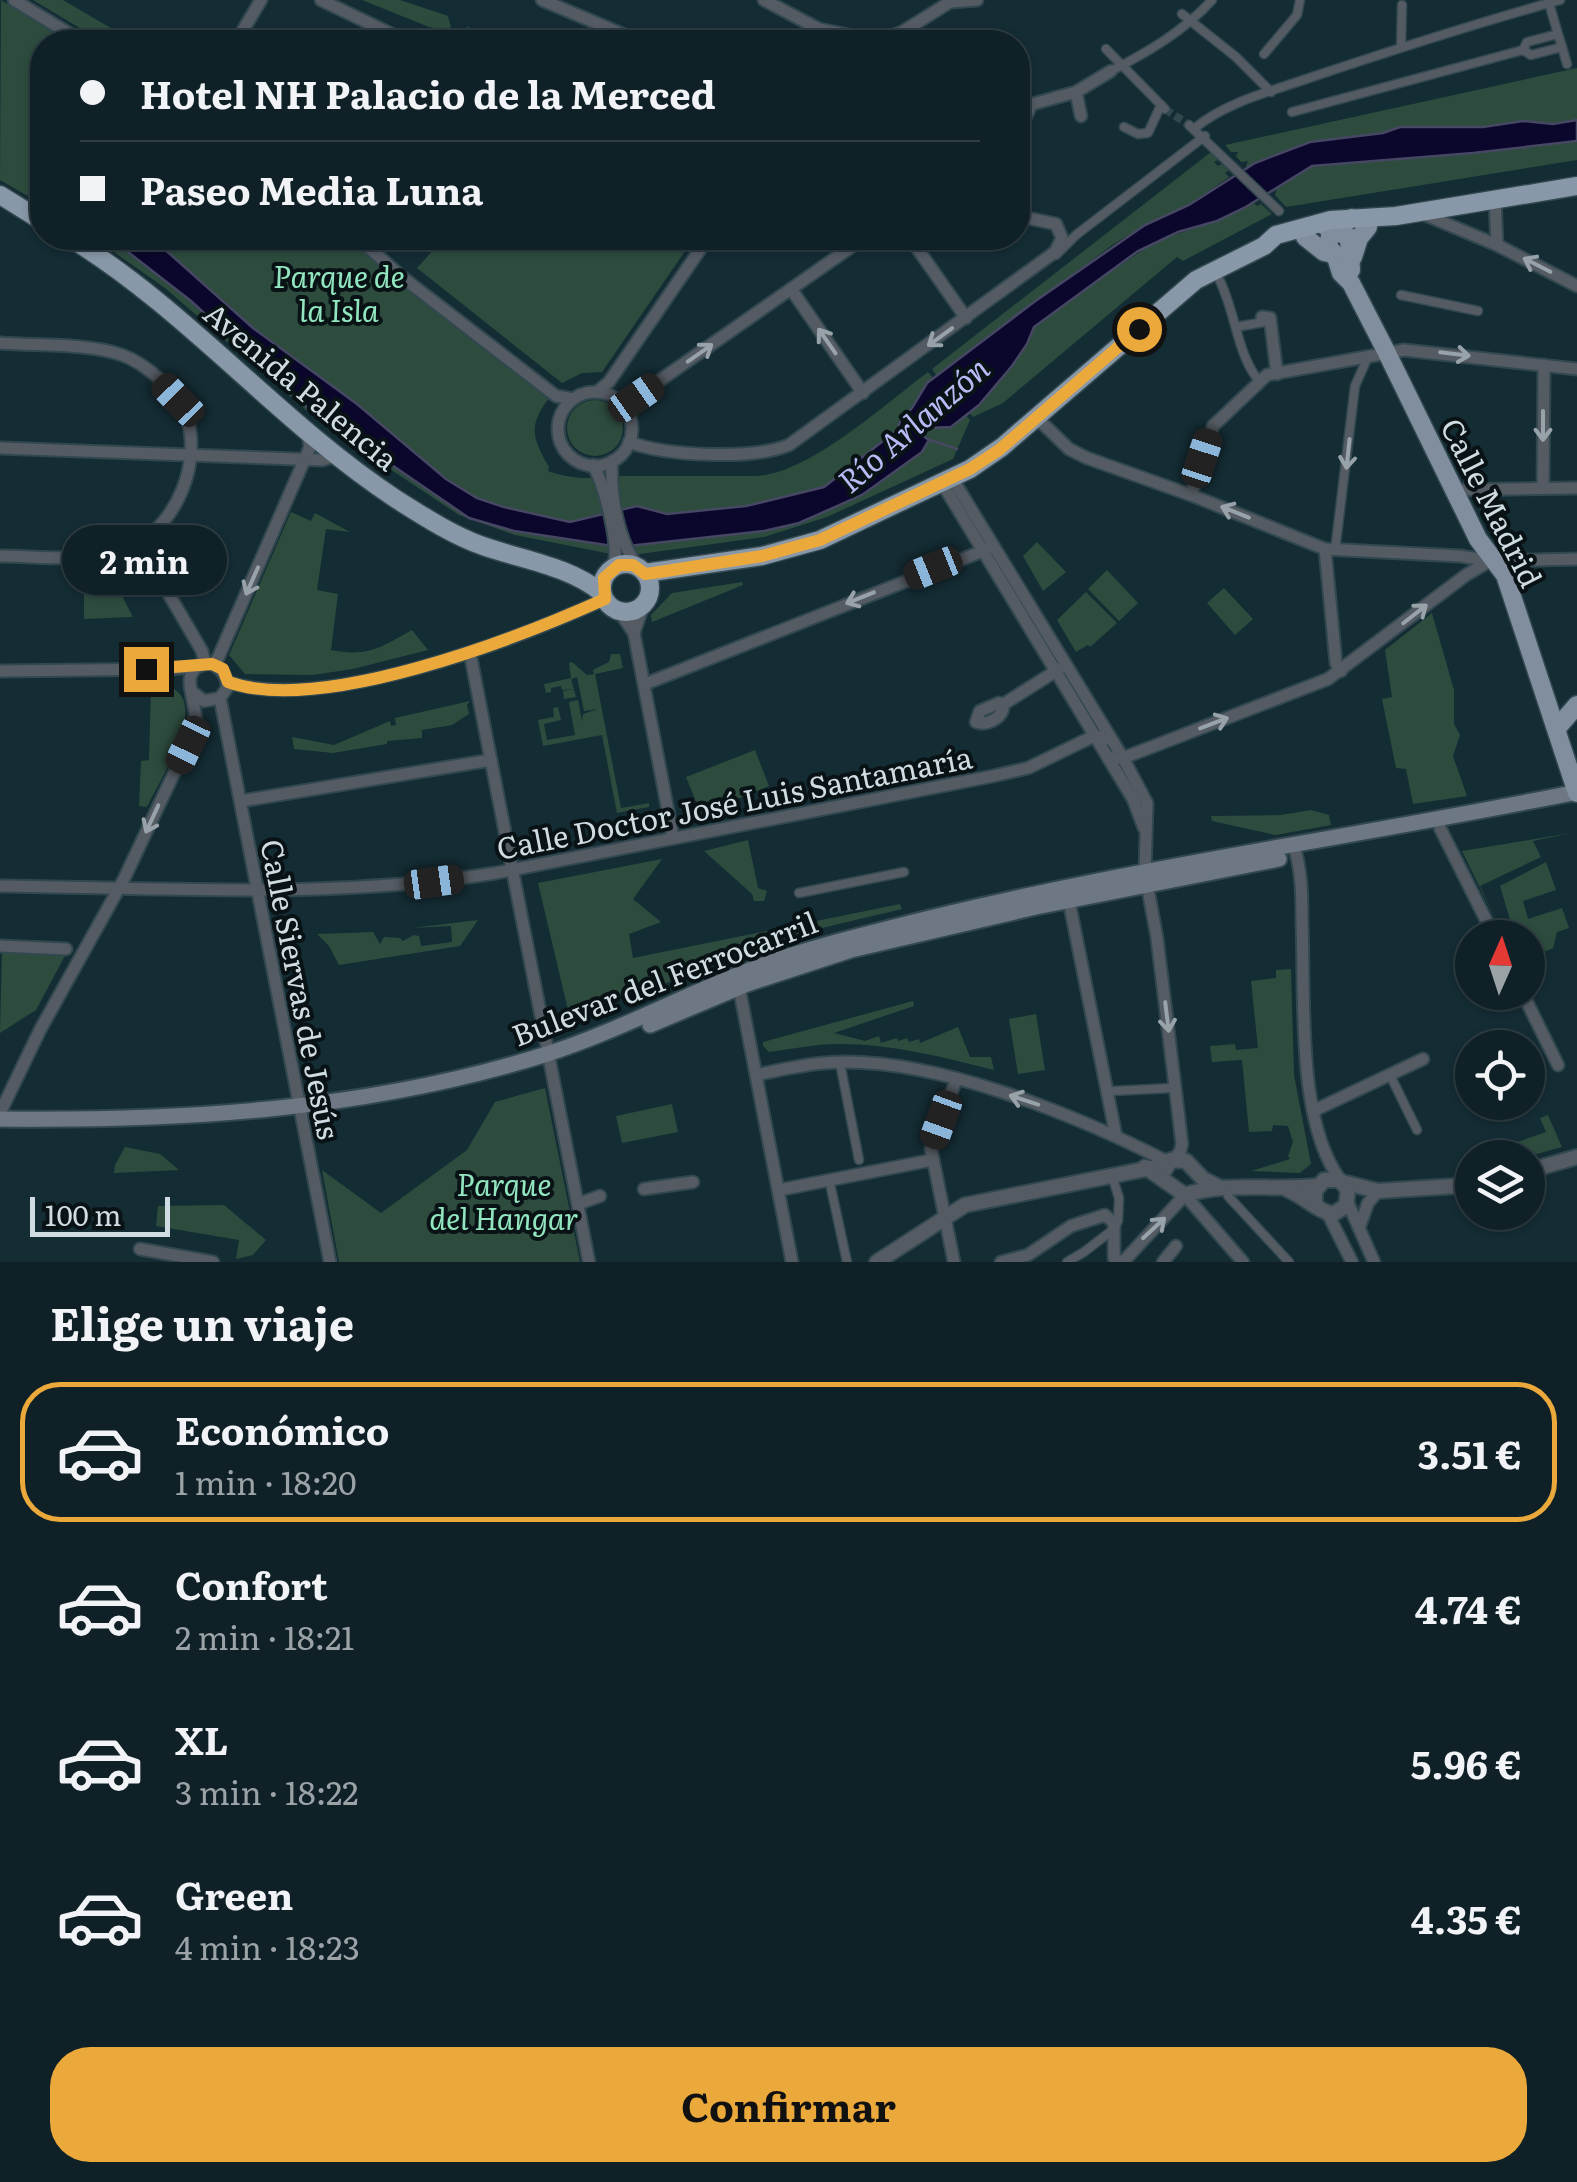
<!DOCTYPE html>
<html lang="es">
<meta charset="utf-8">
<style>
body{margin:0;font-family:Literata,serif;background:#18292f;color:#f1f3f6;height:100vh;display:flex;flex-direction:column;font-size:38px;white-space:nowrap}
*{box-sizing:border-box;margin:0}
p{font-size:32px;color:#9ba3a7}
.icon{flex:none;width:55px;height:55px;fill:none;stroke:currentColor;stroke-width:2;stroke-linecap:round;stroke-linejoin:round}
.map{position:relative;height:1262px;overflow:hidden}
.details{display:flex;flex-direction:column;background:#0f2127;flex:1}
.details>*{flex:none}
.hud{position:absolute;left:30px;top:30px;width:1000px;height:220px;border-radius:40px;box-shadow:0 2px 8px #0004,0 0 0 2px #2f3e44;display:grid;align-content:center;height:220px;padding:0 50px;background:#0f2127}
.needle{width:65px;rotate:3deg}
.buttons{position:absolute;left:1455px;top:920px;display:grid;gap:20px}
.buttons a{display:grid;place-items:center;width:90px;height:90px;border-radius:50%;background:#0f2127;box-shadow:0 2px 8px #0004,0 0 0 2px #2f3e44;font-size:50px}
.scale{position:absolute;left:30px;bottom:25px;width:140px;box-sizing:border-box;padding-left:10px;border:5px solid #cfdde2;border-top:0;font-size:28px;line-height:35px;white-space:nowrap;color:#cfdde2;-webkit-text-stroke:8px #091316;paint-order:stroke}
.end{position:absolute;width:45px;height:45px;margin:-22px;border:12px solid #eca93b;background:#111;box-shadow:0 0 0 5px #111}
.from{border-radius:50%}
.bubble{position:absolute;height:70px;border-radius:35px;background:#0f2127;box-shadow:0 2px 8px #0004,0 0 0 2px #2f3e44;font-size:32px;font-weight:700;line-height:70px;text-align:center}
.car{position:absolute;width:30px;height:60px;margin:-30px -15px;border-radius:12px;box-shadow:0 0 8px 2px #0007;background:linear-gradient(#222 24%,#8ab4d8 0 40%,#222 0 76%,#8ab4d8 0 86%,#222 0)}
.hud b{display:flex;align-items:center;gap:35px;height:95px;font-size:38px}
.hud b+b{border-top:2px solid #2f3e44}
.hud i{width:25px;height:25px;background:#f1f3f6}
ul{padding:0;list-style:none}
li{display:flex;align-items:center;gap:30px;height:140px;margin:0 20px 15px;padding:0 30px;border:5px solid transparent;border-radius:40px}
li div{flex:1}
li b{display:block;font-size:38px}
li em{font-style:normal;font-weight:700}
li.on{border-color:#eca93b}
li>.icon{width:90px;height:90px;stroke-width:1.5}
h2{padding:0 50px;font-size:45px;line-height:120px}
.button{display:flex;gap:20px;margin-top:auto;padding:20px 50px}
.button a{flex:1;height:115px;border-radius:40px;background:#eca93b;color:#111;font-size:40px;font-weight:700;line-height:115px;text-align:center}
.map>svg:first-child{display:block}
.green{fill:#2d4c3e}
.water{fill:#0b072c;stroke:#464763;stroke-width:2.5}
.lines{fill:none;stroke-linecap:round;stroke-linejoin:round}
.stream{stroke:#464763;stroke-width:2.5}
.pedestrian-tunnel{stroke:#30474e;stroke-width:8;stroke-dasharray:8 4;stroke-linecap:butt}
.pedestrian-casing{stroke:#324850;stroke-width:11}
.minor-casing{stroke:#324850;stroke-width:15}
.tertiary-casing{stroke:#324850;stroke-width:18}
.secondary-casing{stroke:#324850;stroke-width:19}
.primary-casing{stroke:#324850;stroke-width:21}
.trunk-casing{stroke:#324850;stroke-width:21}
.pedestrian{stroke:#555b63;stroke-width:8}
.minor{stroke:#555b63;stroke-width:11}
.tertiary{stroke:#555b63;stroke-width:14}
.secondary{stroke:#6e7884;stroke-width:15}
.primary{stroke:#808e9d;stroke-width:18}
.trunk{stroke:#8998a8;stroke-width:18}
.oneway{stroke:#98a2a9}
.route{stroke:#eca93b;stroke-width:12}
.labels{text-anchor:middle;dominant-baseline:central;stroke-width:8;stroke-linejoin:round;paint-order:stroke}
.park-label{font-size:30px;font-style:italic;fill:#91e6bf;stroke:#091316}
.street-label{font-size:30px;fill:#cfdde2;stroke:#091316}
.water-label{font-size:32px;font-style:italic;fill:#b7bbf4;stroke:#091316}
</style>
<div class="map">
<svg width="1577" height="1262" viewBox="0 0 1577 1262">
<rect width="100%" height="100%" fill="#142c34"/>
<!-- green -->
<g class="green">
<polygon points="1,0 71,42 42,42 42,204 0,180"/>
<polygon points="33,0 63,0 126,37 122,42 103,42"/>
<polygon points="362,0 400,0 448,16 451,28 464,29 469,26 468,34 429,27"/>
<polygon points="1577,68 1577,160 1286,207 1275,195 1277,190 1270,191 1260,181 1262,176 1256,177 1246,166 1248,161 1241,162 1236,156 1238,152 1231,152 1225,145"/>
<polygon points="1211,152 1218,160 1214,162 1218,166 1222,164 1229,170 1225,173 1229,177 1189,205 1145,225 1112,245 959,362 937,376 932,369"/>
<polygon points="1254,203 1257,206 1261,204 1272,214 1183,261 1177,257 1003,403 973,417 968,411 979,405 1012,366 1027,344 1034,327 1063,304 1156,241 1217,221"/>
<path d="M94,238H350L549,398C528,426 532,438 549,467L548,471C584,483 597,476 632,476C674,476 716,476 757,476C810,473 885,404 928,372L970,420L953,459L827,517L764,537L640,554L606,553L515,535L459,515L321,423L165,288Z"/>
<polygon points="444,238 694,238 602,372 582,373 562,383 417,268"/>
<circle cx="595" cy="428" r="28"/>
<path d="M291,512L311,521L315,513L350,532L326,529L317,590L338,594L331,650C368,657 380,648 412,630L428,650L353,669L313,675L245,674L229,655Z"/>
<polygon points="1037,542 1066,572 1043,591 1023,556"/>
<polygon points="1107,570 1138,603 1119,621 1088,589"/>
<polygon points="742,582 743,585 652,622 651,615 672,593"/>
<polygon points="1224,588 1253,619 1235,635 1207,603"/>
<polygon points="1086,592 1117,623 1090,647 1088,645 1076,652 1057,620"/>
<polygon points="84,594 121,594 133,617 84,619"/>
<polygon points="1432,613 1454,690 1454,724 1460,735 1453,756 1467,796 1413,804 1406,769 1396,768 1382,699 1392,697 1385,650"/>
<polygon points="611,654 620,654 623,668 595,674 621,808 649,803 649,807 617,813 602,735 543,746 538,720 554,717 553,708 558,707 561,720 544,724 547,740 575,735 569,702 578,700 582,721 583,714 598,709 584,711 577,677 571,679 576,697 564,699 563,691 573,689 562,690 561,686 551,688 551,692 546,693 544,684 571,678 569,663 572,662 587,675 594,674 593,670 609,662"/>
<path d="M151,684C223,684 162,775 147,807L139,806L141,761L149,760Z"/>
<polygon points="470,701 467,705 469,714 452,725 422,730 422,738 387,741 387,744 333,753 294,749 292,737 334,745 390,721 391,726 396,725 395,718"/>
<polygon points="755,750 769,786 701,814 686,777"/>
<polygon points="1311,810 1329,815 1331,825 1276,835 1212,821 1211,816 1281,815"/>
<polygon points="1571,833 1533,841 1541,857 1480,886 1504,937 1462,851"/>
<polygon points="748,840 758,888 767,891 764,901 754,901 752,894 704,851"/>
<polygon points="662,859 633,899 661,922 629,934 633,958 900,904 902,909 763,942 664,984 646,982 572,1027 538,883"/>
<polygon points="1546,862 1556,890 1523,901 1528,919 1562,908 1569,928 1557,932 1553,948 1537,955 1528,938 1515,937 1500,886"/>
<polygon points="478,920 460,946 339,965 329,946 317,934 373,932 380,944 384,937 400,938 403,941 414,935 419,936 421,946 452,942 451,926 412,928"/>
<polygon points="2,950 67,952 36,1010 0,1033"/>
<polygon points="1291,969 1294,1075 1311,1164 1300,1173 1251,1171 1290,1159 1288,1156 1293,1142 1288,1126 1273,1125 1272,1131 1249,1132 1242,1060 1212,1062 1210,1046 1235,1044 1236,1050 1258,1048 1251,981 1276,978 1276,970"/>
<path d="M913,1001L914,1006L834,1033L865,1041L879,1036L881,1043L897,1038L898,1041L907,1038L909,1042L919,1039L920,1043L958,1027L970,1057H991L994,1070C942,1057 893,1044 839,1044C815,1044 792,1049 769,1052L763,1046V1042Z"/>
<polygon points="1036,1014 1045,1070 1018,1074 1009,1019"/>
<polygon points="545,1088 580,1262 339,1262 322,1170 381,1213 467,1150 495,1102"/>
<polygon points="672,1104 678,1132 622,1143 616,1116"/>
<polygon points="1548,1115 1562,1147 1526,1157 1510,1157 1506,1146 1546,1132 1540,1118"/>
<polygon points="125,1147 160,1154 179,1170 114,1173 115,1165"/>
<polygon points="224,1205 266,1240 253,1255 236,1259 239,1240 156,1226 158,1206"/>
</g>
<!-- water -->
<polygon class="water" points="1577,120 1577,141 1473,153 1312,166 1244,208 1217,221 1178,232 1138,251 1034,327 1027,344 1012,366 979,405 951,427 927,428 920,434 929,440 922,452 862,495 799,523 764,531 619,547 514,531 469,518 306,406 191,301 110,238 152,238 253,328 357,404 446,479 477,498 504,507 570,522 637,506 667,514 746,506 824,487 897,430 901,419 912,408 927,383 1034,302 1145,225 1189,205 1255,163 1310,142 1383,133 1400,127 1483,127 1523,121 1553,124"/>
<g class="lines">
<!-- stream -->
<polyline class="stream" points="930,440 957,449"/>
<!-- pedestrian-tunnel -->
<polyline class="pedestrian-tunnel" points="1165,109 1189,125"/>
<!-- pedestrian casing -->
<g class="pedestrian-casing">
<g id="pedestrian">
<polyline points="1549,3 1558,34"/>
<polyline points="1182,14 1236,57 1271,92"/>
<polyline points="1401,47 1402,5"/>
<polyline points="1562,47 1567,64"/>
<polyline points="1106,49 1165,109"/>
<polyline points="1264,54 1297,15 1300,0"/>
<path d="M1111,71C1148,52 1184,31 1212,0"/>
<polyline points="1292,112 1523,50 1527,42 1558,34 1562,47 1531,55 1523,50"/>
<polyline points="1189,125 1279,211"/>
<polyline points="1124,127 1138,134 1148,133 1161,105"/>
<path d="M1195,128C1227,101 1276,90 1315,76C1396,49 1477,23 1560,0"/>
<polyline points="1056,255 1076,235 1205,136"/>
<path d="M1218,277C1235,309 1236,349 1256,377"/>
<polyline points="1401,295 1478,311"/>
<polyline points="1236,327 1264,322"/>
<polyline points="1335,551 1355,386 1367,359"/>
<polyline points="799,893 904,872"/>
<polyline points="840,1063 859,1160"/>
<polyline points="1390,1075 1417,1130"/>
<polyline points="1112,1091 1173,1088"/>
<polyline points="831,1188 847,1262"/>
<polyline points="1228,1196 1289,1262"/>
<polyline points="1067,1262 1084,1252 1114,1229 1118,1221 1119,1198 1113,1179"/>
</g>
</g>
<!-- minor casing -->
<g class="minor-casing">
<g id="minor">
<polyline points="14,0 83,42"/>
<polyline points="321,0 408,42"/>
<polyline points="542,0 641,42"/>
<polyline points="764,0 819,29 878,41 902,32 950,2 977,0"/>
<polyline points="236,42 261,0"/>
<polyline points="1076,92 1081,116"/>
<polyline points="1018,108 1076,92 1111,71"/>
<polyline points="1018,134 1031,105"/>
<polyline points="1495,200 1497,245"/>
<polyline points="1423,214 1497,245 1577,286"/>
<polyline points="358,238 402,277 556,396 573,399"/>
<polyline points="910,238 966,318"/>
<polyline points="791,289 863,393"/>
<polyline points="1262,317 1270,318 1277,374"/>
<path d="M0,343C37,346 88,343 122,355C147,364 178,392 187,418C201,462 178,522 136,544C96,565 44,556 0,556"/>
<polyline points="597,392 609,382 708,238"/>
<circle cx="595" cy="429" r="37"/>
<polyline points="629,416 636,397 864,238"/>
<polyline points="1037,418 1069,449 1087,458 1191,495 1325,549 1460,556 1491,561 1577,559"/>
<path d="M629,442C666,456 752,460 789,445L1055,252L1062,238L1056,224L1018,216"/>
<polyline points="0,448 322,460 336,456"/>
<path d="M612,461C610,495 618,542 639,568"/>
<path d="M593,465C604,484 621,548 613,568"/>
<polyline points="952,478 1123,758 1147,803 1145,873 1157,938 1182,1144 1180,1152 1174,1159"/>
<polyline points="942,483 1133,799 1144,828"/>
<polyline points="1543,488 1544,365"/>
<polyline points="1455,490 1577,488"/>
<polyline points="1191,495 1213,426 1267,375 1404,350 1577,369"/>
<polyline points="139,543 202,651 205,664"/>
<polyline points="1325,549 1336,663 1341,671"/>
<polyline points="619,611 634,633 673,837"/>
<polyline points="634,633 644,603"/>
<polyline points="470,653 589,1262"/>
<polyline points="213,664 218,658 310,447 308,435"/>
<polyline points="0,671 170,669 200,666"/>
<path d="M228,682C323,714 515,640 605,599"/>
<polyline points="645,684 988,549"/>
<polyline points="220,698 330,1262"/>
<path d="M999,703L1003,709C1000,719 986,726 976,722L980,711Z"/>
<polyline points="1002,705 1059,669"/>
<polyline points="1108,758 1123,758 1328,679 1466,575 1490,561"/>
<polyline points="241,801 491,760"/>
<polyline points="1440,828 1495,938"/>
<path d="M1294,846C1302,872 1302,897 1302,923C1305,996 1296,1122 1341,1181"/>
<path d="M0,886C166,888 332,899 496,873L993,776L1028,768L1094,736L1110,739"/>
<polyline points="1069,901 1116,1136"/>
<polyline points="0,946 66,949"/>
<polyline points="739,987 792,1262"/>
<polyline points="1522,992 1558,1065"/>
<path d="M756,1075C779,1070 801,1065 824,1063C928,1054 1076,1115 1168,1162"/>
<polyline points="1313,1111 1423,1059"/>
<path d="M0,1113L40,1030L123,881L194,731C200,711 186,688 191,675C202,651 229,668 227,688L220,698L204,701L191,691"/>
<polyline points="644,1189 693,1182"/>
<polyline points="779,1190 932,1160"/>
<polyline points="1348,1203 1374,1262"/>
<polyline points="578,1204 600,1196"/>
<polyline points="1328,1214 1352,1262"/>
<polyline points="1359,1228 1368,1203 1378,1191"/>
<polyline points="140,1249 213,1262"/>
<polyline points="954,1262 931,1149 956,1080"/>
<polyline points="1001,1262 1028,1255 1071,1226 1105,1215 1114,1223 1114,1258 1121,1262"/>
<polyline points="1123,1262 1185,1195 1243,1262"/>
<polyline points="1163,1262 1176,1246"/>
</g>
</g>
<!-- tertiary casing -->
<g class="tertiary-casing">
<g id="tertiary">
<path d="M1145,1167L1185,1195C1226,1181 1274,1191 1317,1186"/>
<polyline points="1164,1171 1171,1160 1186,1161 1203,1179 1221,1188"/>
<polyline points="1528,1171 1577,1157"/>
<polyline points="1342,1182 1378,1191 1472,1185"/>
<path d="M1288,1190C1303,1196 1319,1212 1333,1214L1346,1206L1348,1189L1339,1180H1324L1315,1191V1204"/>
<polyline points="877,1262 965,1205 1166,1165"/>
</g>
</g>
<!-- secondary casing -->
<g class="secondary-casing">
<g id="secondary">
<polyline points="650,1025 747,984 851,950 1036,907 1279,859"/>
<path d="M0,1119C185,1121 369,1110 547,1054C615,1032 677,999 742,973C788,954 835,942 882,930C1111,870 1346,839 1577,792"/>
</g>
</g>
<!-- primary casing -->
<g class="primary-casing">
<g id="primary">
<path d="M1352,218C1341,225 1326,232 1329,248L1335,254L1341,273L1351,283L1387,353L1478,539L1505,575L1577,793"/>
<polyline points="1326,227 1349,237 1351,270"/>
<polyline points="1305,237 1324,252 1333,254"/>
<polyline points="1353,257 1359,238 1368,227"/>
<polyline points="1557,728 1577,705"/>
</g>
</g>
<!-- trunk casing -->
<g class="trunk-casing">
<g id="trunk">
<polyline points="0,195 42,221"/>
<path d="M70,238C189,311 279,422 396,499C423,516 452,535 483,546C523,560 569,566 602,593"/>
<circle cx="626" cy="588" r="24"/>
<polyline points="645,573 762,556 820,540 970,469 1002,447 1196,280 1264,246 1276,235 1331,220 1396,216 1577,186"/>
</g>
</g>
<!-- pedestrian -->
<use href="#pedestrian" class="pedestrian"/>
<!-- minor -->
<use href="#minor" class="minor"/>
<!-- tertiary -->
<use href="#tertiary" class="tertiary"/>
<!-- secondary -->
<use href="#secondary" class="secondary"/>
<!-- primary -->
<use href="#primary" class="primary"/>
<!-- trunk -->
<use href="#trunk" class="trunk"/>
</g>
<!-- one-way arrows -->
<defs><path id="oneway-shaft" d="M-6 0H5M1.5-3L5.5 0L1.5 3" fill="none" stroke-width="1.6" stroke-linecap="round" stroke-linejoin="round" transform="scale(2.5)"/></defs>
<g class="oneway">
<use href="#oneway-shaft" transform="translate(1537 265) rotate(-153)"/>
<use href="#oneway-shaft" transform="translate(940 337) rotate(144)"/>
<use href="#oneway-shaft" transform="translate(827 341) rotate(-125)"/>
<use href="#oneway-shaft" transform="translate(700 353) rotate(-35)"/>
<use href="#oneway-shaft" transform="translate(1455 354) rotate(7)"/>
<use href="#oneway-shaft" transform="translate(1543 426) rotate(90)"/>
<use href="#oneway-shaft" transform="translate(1348 454) rotate(96)"/>
<use href="#oneway-shaft" transform="translate(1235 512) rotate(-158)"/>
<use href="#oneway-shaft" transform="translate(252 581) rotate(114)"/>
<use href="#oneway-shaft" transform="translate(860 598) rotate(158)"/>
<use href="#oneway-shaft" transform="translate(1415 614) rotate(-38)"/>
<use href="#oneway-shaft" transform="translate(1214 723) rotate(-21)"/>
<use href="#oneway-shaft" transform="translate(152 819) rotate(115)"/>
<use href="#oneway-shaft" transform="translate(1167 1017) rotate(83)"/>
<use href="#oneway-shaft" transform="translate(1024 1100) rotate(-162)"/>
<use href="#oneway-shaft" transform="translate(1154 1228) rotate(-43)"/>
</g>
<g class="lines">
<!-- route -->
<path class="route" d="M146,669L212,664L223,669L228,682C321,715 516,639 605,599L604,578L619,565H633L645,574L653,573L762,556L820,540L970,469L999,450L1139,329"/>
</g>
<g class="labels">
<!-- park labels -->
<g class="park-label">
<text x="339" y="275">Parque de<tspan x="339" dy="34">la Isla</tspan></text>
<text x="504" y="1183">Parque<tspan x="504" dy="34">del Hangar</tspan></text>
</g>
<!-- street labels -->
<g class="street-label">
<text transform="translate(302 385) rotate(40)">Avenida Palencia</text>
<text transform="translate(1493 502) rotate(63)">Calle Madrid</text>
<text transform="translate(734 801) rotate(-11)">Calle Doctor José Luis Santamaría</text>
<text transform="translate(664 977) rotate(-21)">Bulevar del Ferrocarril</text>
<text transform="translate(302 989) rotate(79)">Calle Siervas de Jesús</text>
</g>
<!-- water labels -->
<g class="water-label">
<text transform="translate(912 423) rotate(-41)">Río Arlanzón</text>
</g>
</g>
</svg>
<div class="buttons">
<a><svg class="needle" viewBox="-14 -14 28 28"><path d="M0-13l5 13h-10z" fill="#e53935"/><path d="M0 13l5-13h-10z" fill="#9ba3a7"/></svg></a>
<a><svg class="icon" aria-label="locate" viewBox="0 0 24 24"><circle cx="12" cy="12" r="6"/><path d="M12 2v4M12 18v4M2 12h4M18 12h4"/></svg></a>
<a><svg class="icon" aria-label="layers" viewBox="0 0 24 24"><path d="M12 4l9 5-9 5-9-5zM3 14l9 5 9-5"/></svg></a>
</div>
<div class="scale">100 m</div>
<i class="end from" style="left:1139px;top:329px"></i>
<i class="end" style="left:146px;top:669px"></i>
<div class="bubble" style="left:62px;top:525px;width:165px">2 min</div>
<i class="car" style="left:636px;top:398px;rotate:55deg"></i>
<i class="car" style="left:178px;top:400px;rotate:316deg"></i>
<i class="car" style="left:1202px;top:458px;rotate:18deg"></i>
<i class="car" style="left:933px;top:568px;rotate:248deg"></i>
<i class="car" style="left:188px;top:745px;rotate:206deg"></i>
<i class="car" style="left:434px;top:882px;rotate:82deg"></i>
<i class="car" style="left:941px;top:1120px;rotate:200deg"></i>
<div class="hud">
<b><i class="from"></i>Hotel NH Palacio de la Merced</b>
<b><i></i>Paseo Media Luna</b>
</div>
</div>
<section class="details">
<h2>Elige un viaje</h2>
<ul>
<li class="on"><svg class="icon" aria-label="car" viewBox="0 0 24 24"><path d="M5 17H2v-5l4-1 3-4h7l3 4 3 1v5h-3M9 17h6M6 11h13"/><circle cx="7" cy="17" r="2"/><circle cx="17" cy="17" r="2"/></svg><div><b>Económico</b><p>1 min · 18:20</p></div><em>3.51 €</em></li>
<li><svg class="icon" aria-label="car" viewBox="0 0 24 24"><path d="M5 17H2v-5l4-1 3-4h7l3 4 3 1v5h-3M9 17h6M6 11h13"/><circle cx="7" cy="17" r="2"/><circle cx="17" cy="17" r="2"/></svg><div><b>Confort</b><p>2 min · 18:21</p></div><em>4.74 €</em></li>
<li><svg class="icon" aria-label="car" viewBox="0 0 24 24"><path d="M5 17H2v-5l4-1 3-4h7l3 4 3 1v5h-3M9 17h6M6 11h13"/><circle cx="7" cy="17" r="2"/><circle cx="17" cy="17" r="2"/></svg><div><b>XL</b><p>3 min · 18:22</p></div><em>5.96 €</em></li>
<li><svg class="icon" aria-label="car" viewBox="0 0 24 24"><path d="M5 17H2v-5l4-1 3-4h7l3 4 3 1v5h-3M9 17h6M6 11h13"/><circle cx="7" cy="17" r="2"/><circle cx="17" cy="17" r="2"/></svg><div><b>Green</b><p>4 min · 18:23</p></div><em>4.35 €</em></li>
</ul>
<div class="button"><a>Confirmar</a></div>
</section>
